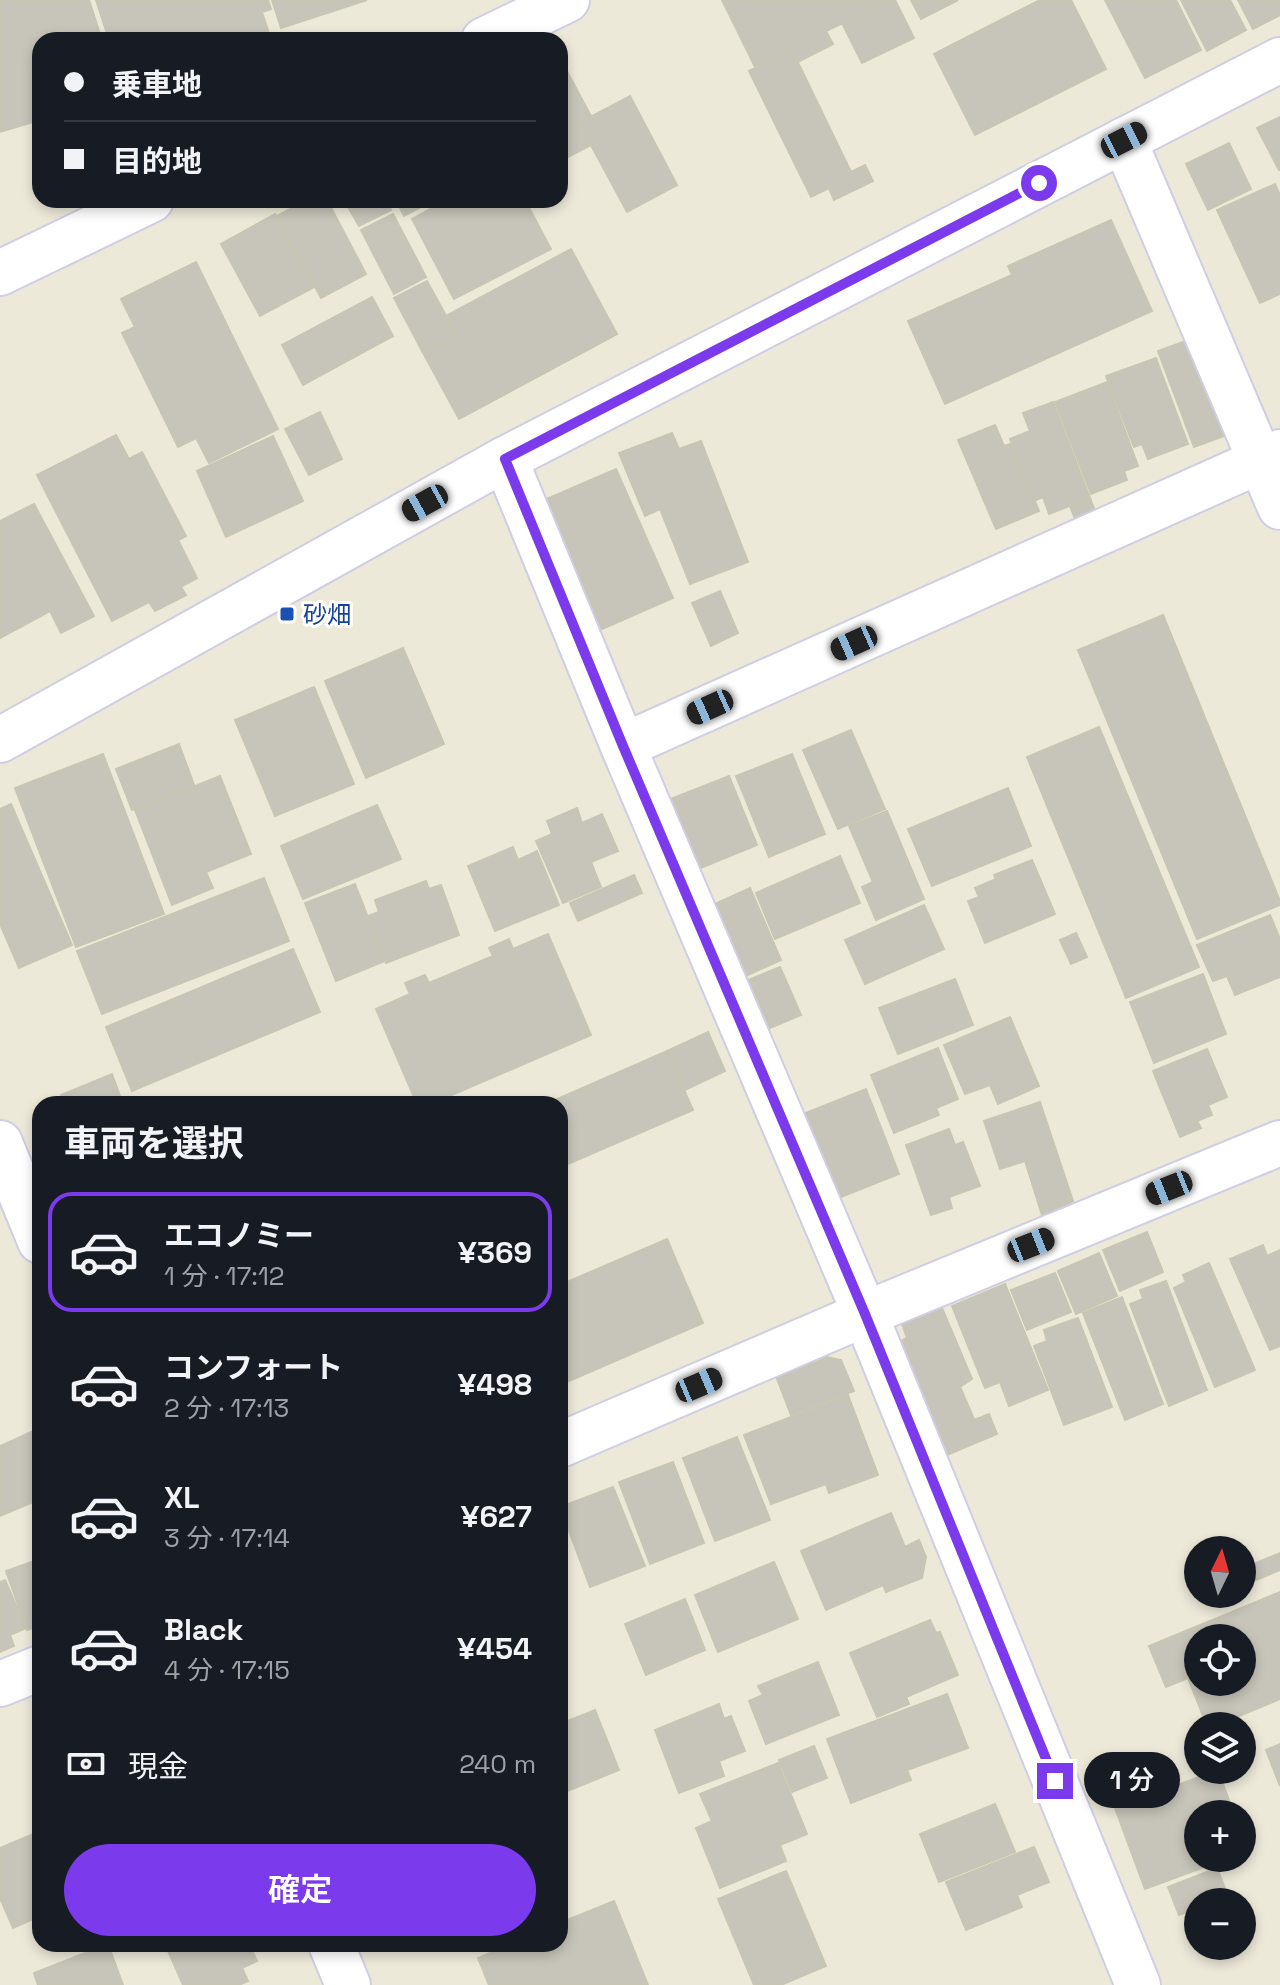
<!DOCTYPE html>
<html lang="ja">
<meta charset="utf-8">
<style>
body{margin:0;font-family:"Space Grotesk","Noto Sans JP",sans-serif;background:#20242c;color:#f1f3f6;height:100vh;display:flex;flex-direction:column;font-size:30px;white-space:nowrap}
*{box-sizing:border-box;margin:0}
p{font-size:26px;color:#9ea1a6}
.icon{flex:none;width:44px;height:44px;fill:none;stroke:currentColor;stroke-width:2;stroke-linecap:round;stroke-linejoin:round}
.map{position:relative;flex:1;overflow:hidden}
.side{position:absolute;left:32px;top:1096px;width:536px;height:856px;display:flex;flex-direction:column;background:#171b24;border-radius:24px;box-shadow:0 4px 12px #0003}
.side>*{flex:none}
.hud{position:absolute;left:32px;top:32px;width:536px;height:176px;border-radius:24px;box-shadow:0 4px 12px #0003;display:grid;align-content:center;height:176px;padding:0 32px;background:#171b24}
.needle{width:52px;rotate:5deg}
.tools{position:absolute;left:1184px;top:1536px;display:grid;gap:16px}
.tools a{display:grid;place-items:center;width:72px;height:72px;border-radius:50%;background:#171b24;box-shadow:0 4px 12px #0003;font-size:40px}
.end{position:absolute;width:36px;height:36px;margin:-18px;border:10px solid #7c3aed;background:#fff;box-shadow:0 0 0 4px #fff}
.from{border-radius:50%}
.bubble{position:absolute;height:56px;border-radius:28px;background:#171b24;box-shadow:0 4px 12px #0003;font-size:26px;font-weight:600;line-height:56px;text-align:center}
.car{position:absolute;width:24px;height:48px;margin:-24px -12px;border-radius:10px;box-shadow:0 0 6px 2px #0007;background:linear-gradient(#222 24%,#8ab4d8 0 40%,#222 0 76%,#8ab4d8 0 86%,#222 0)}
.hud b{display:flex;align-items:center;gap:28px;height:76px;font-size:30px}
.hud b+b{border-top:2px solid #363941}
.hud i{width:20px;height:20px;background:#f1f3f6}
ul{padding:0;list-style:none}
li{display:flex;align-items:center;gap:24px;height:120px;margin:0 16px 12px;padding:0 16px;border:4px solid transparent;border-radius:24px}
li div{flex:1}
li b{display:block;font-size:30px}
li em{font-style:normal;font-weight:600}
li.on{border-color:#7c3aed}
li>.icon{width:72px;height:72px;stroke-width:1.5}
h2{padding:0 32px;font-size:36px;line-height:96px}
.pay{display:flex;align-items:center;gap:20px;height:88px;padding:0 32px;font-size:30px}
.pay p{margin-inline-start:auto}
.cta{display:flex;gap:16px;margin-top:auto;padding:16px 32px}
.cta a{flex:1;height:92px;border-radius:48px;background:#7c3aed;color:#fff;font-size:32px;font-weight:600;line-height:92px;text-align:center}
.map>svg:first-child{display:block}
.building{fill:#c7c5b9;stroke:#c8c6b3;stroke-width:2;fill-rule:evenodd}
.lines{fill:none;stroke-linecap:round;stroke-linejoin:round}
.minor-casing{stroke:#d0cee3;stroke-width:48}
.minor{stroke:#fff;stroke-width:44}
.route{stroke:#7c3aed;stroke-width:10}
.transit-dot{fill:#1a4fb4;stroke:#fff;stroke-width:3}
.labels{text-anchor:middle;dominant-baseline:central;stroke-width:6;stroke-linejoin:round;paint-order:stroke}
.transit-label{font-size:24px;fill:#164399;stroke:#fff;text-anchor:start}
</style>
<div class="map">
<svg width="1280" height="1985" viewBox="0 0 1280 1985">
<rect width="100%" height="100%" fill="#ece9d9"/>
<!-- building -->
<g class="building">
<polygon points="0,0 89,0 102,40 40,40 40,120 0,132"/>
<polygon points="96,0 268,0 271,9 262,12 269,33 248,40 109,40"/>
<polygon points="272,0 367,0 281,28"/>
<polygon points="722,0 891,0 826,31 833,44 798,62 792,50 755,67"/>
<polygon points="891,0 895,0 914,38 862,63 842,23"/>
<polygon points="911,0 958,0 921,19"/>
<polygon points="1040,0 1071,0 1106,69 975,135 934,54"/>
<polygon points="1105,0 1176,0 1201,50 1145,78"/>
<polygon points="1181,0 1230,0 1246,30 1207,51"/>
<polygon points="1238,0 1280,0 1280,15 1253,29"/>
<polygon points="792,50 851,172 865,165 873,181 834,200 829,188 811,197 749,71"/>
<polygon points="560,58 591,116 579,123 591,145 560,161"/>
<polygon points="630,96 677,185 627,212 579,123"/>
<polygon points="1280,117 1280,170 1279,170 1257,128"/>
<polygon points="1229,143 1251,189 1208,210 1186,164"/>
<polygon points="1275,184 1280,195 1280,294 1260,303 1217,210"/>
<polygon points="307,200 327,200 366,274 321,298 277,216"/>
<polygon points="344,200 386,200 391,210 359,226"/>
<polygon points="396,200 434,200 404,216"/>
<polygon points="447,200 525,200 551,249 454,299 412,219"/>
<polygon points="275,214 314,287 260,316 221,244"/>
<polygon points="393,214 426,277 394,294 361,230"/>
<polygon points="1111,220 1152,311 945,404 908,321 1012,275 1008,266"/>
<polygon points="571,249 617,334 459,419 422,351 456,334 446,316"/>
<polygon points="196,262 278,429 209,463 196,438 178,447 122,333 135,327 121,299"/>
<polygon points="427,281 456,334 422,351 394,298"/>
<polygon points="372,297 393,336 303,385 282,345"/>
<polygon points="1199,336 1235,432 1194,447 1158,351"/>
<polygon points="1156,358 1188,444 1148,459 1142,444 1134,447 1106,376"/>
<polygon points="1107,382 1138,466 1124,471 1127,480 1091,494 1055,402"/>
<polygon points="1053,402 1090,498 1049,514 1043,497 1034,501 1010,439 1030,431 1023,413"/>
<polygon points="320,412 342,459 309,475 285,429"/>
<polygon points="995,425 1004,446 1010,444 1039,511 996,529 958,440"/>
<polygon points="672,433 679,449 701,441 748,562 690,584 660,509 645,516 619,453"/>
<polygon points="116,435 129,459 142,452 186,536 178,540 197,578 181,587 186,595 155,611 149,602 112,621 37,475"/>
<polygon points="273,436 303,501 226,537 197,471"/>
<polygon points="616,469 673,598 600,630 542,501"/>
<polygon points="1090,498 1102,529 1082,537 1070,506"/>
<polygon points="34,504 94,616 61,633 50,611 0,638 0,521"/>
<polygon points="720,591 738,633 711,646 692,603"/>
<polygon points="1163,615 1280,901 1280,905 1197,939 1078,650"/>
<polygon points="403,648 444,744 366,778 325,681"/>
<polygon points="314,687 354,784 275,816 235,720"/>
<polygon points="1099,727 1199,967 1126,998 1027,757"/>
<polygon points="851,730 885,809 838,829 803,750"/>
<polygon points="179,744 194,785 132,810 116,769"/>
<polygon points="103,754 164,914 76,947 15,788"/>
<polygon points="792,754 825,834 769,857 736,776"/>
<polygon points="220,776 251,854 206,872 213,888 172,905 135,810"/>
<polygon points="729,776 757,845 696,870 668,800"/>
<polygon points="1008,788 1031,846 932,886 908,829"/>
<polygon points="11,804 72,945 19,968 0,924 0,809"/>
<polygon points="377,805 401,859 303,899 281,846"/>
<polygon points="577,808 582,823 602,814 618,851 591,862 601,887 563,903 536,841 552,834 547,821"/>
<polygon points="887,811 924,899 876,920 862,887 873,882 849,826"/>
<polygon points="513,847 518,860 537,851 559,905 495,931 468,866"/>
<polygon points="840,856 860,903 775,939 756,893"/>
<polygon points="1032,860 1055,914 985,943 968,901 979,897 975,888 996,879 994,875"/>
<polygon points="634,875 642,893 578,921 570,903"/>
<polygon points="264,878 289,941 102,1014 77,951"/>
<polygon points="426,881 429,889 441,885 459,935 386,963 368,916 379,912 375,900"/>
<polygon points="355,884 385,961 336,981 305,903"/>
<polygon points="750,888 781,960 737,980 706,908"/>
<polygon points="924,905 944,949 865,984 845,940"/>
<polygon points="1270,915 1280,939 1280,977 1235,995 1227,976 1213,981 1197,945"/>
<polygon points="1076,933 1087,957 1071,964 1060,940"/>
<polygon points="548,934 591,1035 431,1104 417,1104 376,1009 410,994 405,983 425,975 429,983 493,956 489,948 509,939 513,949"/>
<polygon points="293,949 320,1012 132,1091 106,1027"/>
<polygon points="780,967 801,1015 758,1033 738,984"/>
<polygon points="1203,974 1226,1034 1154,1063 1130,1002"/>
<polygon points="955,979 973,1025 898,1054 879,1008"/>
<polygon points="1010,1017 1039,1086 998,1104 990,1085 965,1094 944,1045"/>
<polygon points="708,1032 725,1071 685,1090 667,1051"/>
<polygon points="938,1048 958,1099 936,1108 939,1115 894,1133 871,1075"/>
<polygon points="1207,1049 1227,1097 1208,1105 1212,1115 1197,1121 1201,1128 1180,1137 1153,1071"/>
<polygon points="667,1051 693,1110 561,1167 560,1104 546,1104"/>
<polygon points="112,1074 123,1104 65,1104 61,1095"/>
<polygon points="866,1089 899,1174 831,1201 798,1116"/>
<polygon points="1040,1102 1074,1204 1042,1215 1025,1161 1000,1169 984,1121"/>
<polygon points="949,1129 955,1145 963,1142 980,1186 949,1197 952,1208 931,1215 906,1145"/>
<polygon points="1147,1232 1163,1272 1120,1291 1103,1250"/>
<polygon points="667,1239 703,1323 560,1385 560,1285"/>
<polygon points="1263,1245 1267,1256 1280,1250 1280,1346 1270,1350 1230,1259"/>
<polygon points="1099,1253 1117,1296 1076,1314 1058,1271"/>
<polygon points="1209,1263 1255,1370 1215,1387 1174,1288 1186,1282 1183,1275"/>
<polygon points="1055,1273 1071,1312 1027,1330 1011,1290"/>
<polygon points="1166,1281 1207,1390 1169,1406 1130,1304 1143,1299 1140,1290"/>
<polygon points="1005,1284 1048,1390 1009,1406 1000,1382 985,1388 952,1306"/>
<polygon points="1122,1297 1163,1404 1125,1420 1083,1313"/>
<polygon points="942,1308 972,1379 960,1387 974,1419 928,1438 890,1346 907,1338 902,1324"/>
<polygon points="1078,1318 1112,1407 1064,1425 1034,1346 1047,1341 1044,1330"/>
<polygon points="827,1357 841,1360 854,1391 791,1415 776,1376"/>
<polygon points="848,1395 878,1475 829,1493 826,1484 771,1504 744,1435"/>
<polygon points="989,1414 997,1434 935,1460 927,1439"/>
<polygon points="40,1428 40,1499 0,1516 0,1446"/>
<polygon points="737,1437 770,1520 715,1541 683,1458"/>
<polygon points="673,1462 704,1543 650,1564 619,1482"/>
<polygon points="613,1487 645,1566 590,1587 560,1507"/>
<polygon points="891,1513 905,1547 919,1540 926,1557 922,1578 886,1592 883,1585 826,1610 801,1551"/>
<polygon points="1280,1553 1280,1570 1242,1586 1242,1569"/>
<polygon points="40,1559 40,1626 27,1630 6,1571"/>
<polygon points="774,1562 798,1619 718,1652 695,1595"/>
<polygon points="5,1580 26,1628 10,1635 14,1646 0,1652 0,1582"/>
<path d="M1280,1592V1699L1215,1726H1207L1188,1678L1166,1687L1149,1646ZM1198,1638H1242V1682H1198Z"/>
<polygon points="685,1599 705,1650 646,1675 625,1624"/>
<polygon points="930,1620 936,1633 940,1632 958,1675 906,1697 909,1704 877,1717 850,1653"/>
<polygon points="818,1662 839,1715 766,1744 749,1701 763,1695 758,1686"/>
<polygon points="947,1694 968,1748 907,1770 911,1780 851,1803 827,1739"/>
<polygon points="719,1704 724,1719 731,1716 745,1751 719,1761 724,1776 679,1793 655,1730"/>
<polygon points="595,1710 619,1770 560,1794 560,1724"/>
<polygon points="1280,1744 1280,1786 1266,1750"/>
<polygon points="814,1746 827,1778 792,1792 779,1760"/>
<polygon points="778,1763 807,1834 780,1845 786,1861 720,1888 696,1828 712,1821 700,1794"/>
<polygon points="1218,1770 1234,1814 1198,1814 1198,1858 1220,1858 1221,1861 1145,1889 1115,1808"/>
<polygon points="995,1804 1015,1852 939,1882 920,1834"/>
<polygon points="40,1831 40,1916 13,1928 0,1898 0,1848"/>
<polygon points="1034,1847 1049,1882 1017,1895 1022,1907 966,1930 946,1882"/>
<polygon points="1217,1868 1228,1896 1213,1902 1198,1902 1198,1908 1179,1915 1168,1887"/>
<polygon points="786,1871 826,1966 781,1985 754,1985 718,1899"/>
<polygon points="614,1901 648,1985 489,1985 478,1958 511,1944 560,1944 560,1923"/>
<polygon points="108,1944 123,1985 38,1985 34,1973"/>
<polygon points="165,1944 249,1944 257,1961 242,1968 248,1981 239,1985 183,1985"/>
</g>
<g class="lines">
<!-- minor casing -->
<g class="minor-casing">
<g id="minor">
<polyline points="484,40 567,0"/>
<polyline points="1124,140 1280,507"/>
<polyline points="0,273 151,200"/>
<polyline points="505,459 623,746 865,1314 1138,1985"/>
<polyline points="0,740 505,459 1280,60"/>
<polyline points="623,746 1280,452"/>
<polyline points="0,1143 40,1241"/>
<polyline points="560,1445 865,1314 1280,1143"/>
<polyline points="0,1684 40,1668"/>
<polyline points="331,1944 348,1985"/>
</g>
</g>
<!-- minor -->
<use href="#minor" class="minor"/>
</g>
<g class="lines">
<!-- route -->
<polyline class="route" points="1039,183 505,459 623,746 865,1314 1055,1781"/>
</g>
<!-- markers -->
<rect class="transit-dot" x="279" y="606" width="16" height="16" rx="4"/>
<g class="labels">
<!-- transit labels -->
<g class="transit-label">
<text x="303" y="614">砂畑</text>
</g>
</g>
</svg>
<div class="tools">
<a><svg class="needle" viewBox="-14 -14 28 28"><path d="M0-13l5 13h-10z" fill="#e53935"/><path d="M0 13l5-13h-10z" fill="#9ea1a6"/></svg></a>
<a><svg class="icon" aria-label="locate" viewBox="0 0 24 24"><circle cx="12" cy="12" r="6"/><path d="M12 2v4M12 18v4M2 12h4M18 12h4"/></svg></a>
<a><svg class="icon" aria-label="layers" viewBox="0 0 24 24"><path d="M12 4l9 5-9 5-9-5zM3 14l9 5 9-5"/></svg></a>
<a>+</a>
<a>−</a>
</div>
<i class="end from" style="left:1039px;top:183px"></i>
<i class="end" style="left:1055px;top:1781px"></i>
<div class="bubble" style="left:1084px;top:1752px;width:96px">1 分</div>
<i class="car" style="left:1124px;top:140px;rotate:63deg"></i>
<i class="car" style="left:425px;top:503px;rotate:241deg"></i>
<i class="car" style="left:854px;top:643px;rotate:246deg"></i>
<i class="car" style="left:710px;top:707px;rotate:246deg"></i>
<i class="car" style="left:1169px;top:1188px;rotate:248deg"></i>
<i class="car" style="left:1031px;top:1245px;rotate:68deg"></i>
<i class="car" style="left:699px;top:1385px;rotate:67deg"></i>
<div class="hud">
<b><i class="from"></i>乗車地</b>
<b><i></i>目的地</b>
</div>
<section class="side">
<h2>車両を選択</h2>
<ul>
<li class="on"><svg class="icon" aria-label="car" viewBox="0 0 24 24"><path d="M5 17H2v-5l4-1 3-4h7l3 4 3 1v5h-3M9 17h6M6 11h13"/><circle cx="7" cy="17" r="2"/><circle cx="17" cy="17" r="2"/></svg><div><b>エコノミー</b><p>1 分 · 17:12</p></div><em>¥369</em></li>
<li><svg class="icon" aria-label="car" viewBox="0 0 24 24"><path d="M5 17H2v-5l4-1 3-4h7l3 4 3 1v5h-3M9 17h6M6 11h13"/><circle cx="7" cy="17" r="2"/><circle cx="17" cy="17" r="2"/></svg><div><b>コンフォート</b><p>2 分 · 17:13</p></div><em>¥498</em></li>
<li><svg class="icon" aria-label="car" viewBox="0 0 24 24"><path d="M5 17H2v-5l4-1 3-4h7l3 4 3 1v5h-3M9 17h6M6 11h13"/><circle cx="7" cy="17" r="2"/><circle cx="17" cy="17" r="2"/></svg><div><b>XL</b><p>3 分 · 17:14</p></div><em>¥627</em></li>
<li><svg class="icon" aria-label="car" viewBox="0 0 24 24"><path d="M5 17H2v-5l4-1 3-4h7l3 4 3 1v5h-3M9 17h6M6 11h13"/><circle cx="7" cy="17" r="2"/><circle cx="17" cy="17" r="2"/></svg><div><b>Black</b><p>4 分 · 17:15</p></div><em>¥454</em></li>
</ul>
<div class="pay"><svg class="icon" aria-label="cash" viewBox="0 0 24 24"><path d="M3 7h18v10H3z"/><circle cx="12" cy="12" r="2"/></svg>現金<p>240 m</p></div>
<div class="cta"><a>確定</a></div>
</section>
</div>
